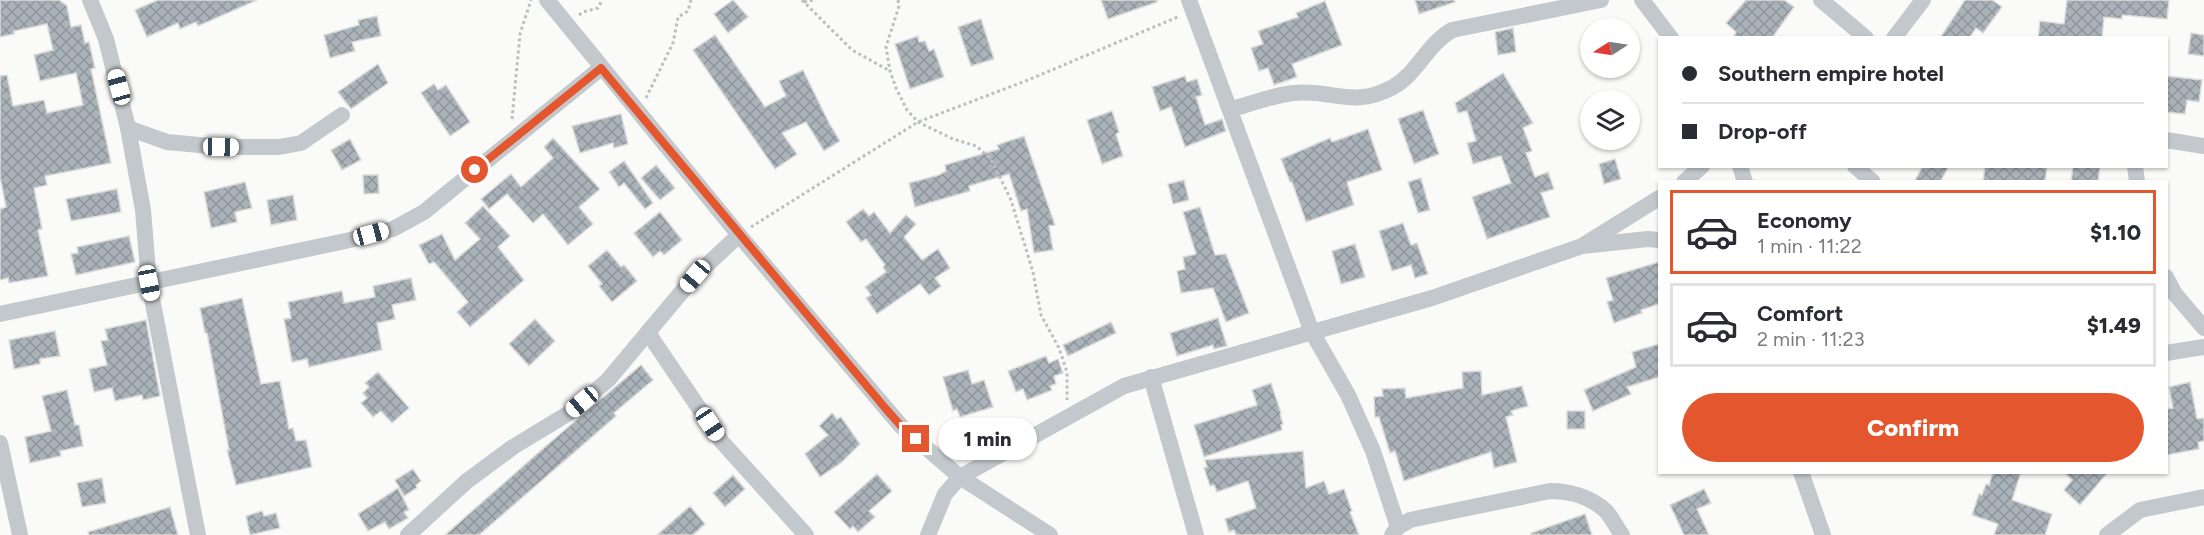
<!DOCTYPE html>
<meta charset="utf-8">
<style>
body{margin:0;font-family:Figtree,sans-serif;background:#f7f7f7;color:#2b2b33;height:100vh;display:flex;flex-direction:column;font-size:22px;white-space:nowrap}
*{box-sizing:border-box;margin:0}
p{font-size:20px;color:#7c7c81}
.icon{flex:none;width:33px;height:33px;fill:none;stroke:currentColor;stroke-width:2;stroke-linecap:round;stroke-linejoin:round}
.map{position:relative;flex:1;overflow:hidden}
.panel{position:absolute;left:1658px;top:180px;width:510px;height:294px;display:flex;flex-direction:column;background:#fff;border-radius:0px;box-shadow:0 2px 4px #0004}
.panel>*{flex:none}
.guide{position:absolute;left:1658px;top:36px;width:510px;height:132px;border-radius:0px;box-shadow:0 2px 4px #0004;display:grid;align-content:center;height:132px;padding:0 24px;background:#fff}
.needle{width:39px;rotate:258deg}
.buttons{position:absolute;left:1580px;top:18px;display:grid;gap:12px}
.buttons a{display:grid;place-items:center;width:60px;height:60px;border-radius:50%;background:#fff;box-shadow:0 2px 4px #0004;font-size:30px}
.end{position:absolute;width:27px;height:27px;margin:-14px;border:8px solid #e4572e;background:#fff;box-shadow:0 0 0 3px #fff}
.from{border-radius:50%}
.bubble{position:absolute;height:42px;border-radius:21px;background:#fff;box-shadow:0 2px 4px #0004;font-size:20px;font-weight:800;line-height:42px;text-align:center}
.car{position:absolute;width:18px;height:36px;margin:-18px -9px;border-radius:8px;box-shadow:0 0 4px 2px #0007;background:linear-gradient(#fff 24%,#345 0 40%,#fff 0 76%,#345 0 86%,#fff 0)}
.guide b{display:flex;align-items:center;gap:21px;height:57px;font-size:22px}
.guide b+b{border-top:2px solid #e1e1e2}
.guide i{width:15px;height:15px;background:#2b2b33}
ul{padding:10px 0 0;list-style:none}
li{display:flex;align-items:center;gap:18px;height:84px;margin:0 12px 9px;padding:0 12px;border:3px solid #e1e1e2;border-radius:0px}
li div{flex:1}
li b{display:block;font-size:22px}
li em{font-style:normal;font-weight:800}
li.current{border-color:#e4572e}
li>.icon{width:54px;height:54px;stroke-width:1.5}
.button{display:flex;gap:12px;margin-top:auto;padding:12px 24px}
.button a{flex:1;height:69px;border-radius:36px;background:#e4572e;color:#fff;font-size:24px;font-weight:800;line-height:69px;text-align:center}
.map>svg:first-child{display:block}
.building{fill:url(#building-cross-hatch);stroke:#dcdcda;stroke-width:1.5}
.lines{fill:none;stroke-linecap:round;stroke-linejoin:round}
.path{stroke:#bbbfc2;stroke-width:3;stroke-dasharray:3 3;stroke-linecap:butt}
.street{stroke:#c3c8cc;stroke-width:16}
.route{stroke:#e4572e;stroke-width:8}
</style>
<div class="map">
<svg width="2204" height="535" viewBox="0 0 2204 535">
<defs>
<pattern id="building-cross-hatch" width="8" height="8" patternUnits="userSpaceOnUse" patternTransform="scale(1.5)"><rect width="8" height="8" fill="#aab3b9"/><path d="M0 0l8 8M0 8l8-8" fill="none" stroke="#8e969c"/></pattern>
</defs>
<rect width="100%" height="100%" fill="#fafaf8"/>
<!-- building -->
<g class="building">
<polygon points="0,0 59,0 67,6 71,27 81,25 85,43 89,42 95,68 91,69 111,163 45,176 47,185 34,188 42,229 38,230 48,276 9,283 8,278 0,280 0,209 6,207 0,177 0,76 7,75 13,106 44,100 47,113 83,105 76,73 40,81 34,55 53,50 47,24 14,31 14,34 0,37"/>
<polygon points="158,0 257,0 198,26 196,22 180,29 178,23 147,37 135,10"/>
<polygon points="733,0 748,17 728,33 714,14"/>
<polygon points="1101,0 1157,0 1157,2 1108,19"/>
<polygon points="1415,0 1454,0 1455,2 1419,14"/>
<polygon points="1746,0 1784,0 1794,7 1772,38 1733,38 1736,32 1726,23"/>
<polygon points="1965,0 1992,0 2002,7 1983,33 1976,28 1969,38 1940,38"/>
<polygon points="2067,0 2169,0 2167,19 2122,15 2122,19 2104,17 2102,38 2038,38 2040,21 2064,24"/>
<polygon points="1325,1 1342,45 1292,64 1297,77 1274,85 1268,68 1259,71 1251,48 1263,44 1258,31 1298,17 1296,13"/>
<polygon points="377,16 381,36 352,42 355,51 330,58 324,35 359,25 358,20"/>
<polygon points="981,19 994,59 971,66 958,27"/>
<polygon points="1513,28 1516,52 1498,55 1495,32"/>
<polygon points="2191,33 2204,35 2204,56 2188,54"/>
<polygon points="715,35 765,107 786,96 779,81 803,70 829,123 840,141 824,151 806,122 782,133 797,154 775,169 693,50"/>
<polygon points="918,36 919,42 925,41 929,51 934,49 944,77 910,89 895,44"/>
<polygon points="378,64 388,83 351,109 338,92"/>
<polygon points="1503,73 1533,123 1523,128 1532,151 1526,153 1535,177 1548,172 1554,189 1541,193 1550,217 1487,239 1472,197 1511,183 1501,156 1473,164 1467,143 1476,141 1467,111 1458,113 1455,103"/>
<polygon points="1185,76 1187,82 1197,79 1202,95 1196,97 1205,125 1222,119 1226,131 1185,147 1171,107 1160,111 1152,87"/>
<polygon points="2166,76 2202,80 2199,102 2187,100 2185,114 2166,112"/>
<polygon points="434,84 438,90 446,85 470,122 450,136 421,93"/>
<polygon points="1423,110 1439,154 1414,164 1398,119"/>
<polygon points="1112,111 1119,132 1116,134 1123,156 1102,164 1087,120"/>
<polygon points="621,114 628,144 614,148 613,143 580,153 572,126"/>
<polygon points="1368,129 1382,170 1347,182 1354,205 1306,222 1292,182 1290,182 1281,159 1330,138 1332,142"/>
<polygon points="1024,136 1055,225 1049,226 1053,250 1034,253 1027,209 1021,211 1009,174 969,186 970,191 915,207 909,183 939,175 946,171 945,165 999,149 997,145"/>
<polygon points="553,138 600,189 579,207 593,224 568,245 543,214 533,223 507,194 489,209 481,199 511,174 521,187 553,158 544,147"/>
<polygon points="350,139 361,160 342,170 331,150"/>
<polygon points="1615,159 1621,179 1604,184 1599,164"/>
<polygon points="624,161 653,203 645,209 624,183 619,187 609,172"/>
<polygon points="656,165 675,188 660,200 641,178"/>
<polygon points="1923,166 1949,166 1940,182 1914,182"/>
<polygon points="1985,166 2047,166 2045,182 1983,182"/>
<polygon points="2073,166 2100,166 2098,182 2071,182"/>
<polygon points="363,175 378,175 379,193 364,194"/>
<polygon points="1421,178 1430,210 1418,213 1408,182"/>
<polygon points="1184,180 1189,200 1173,204 1168,184"/>
<polygon points="245,182 252,208 235,212 237,222 211,228 204,192"/>
<polygon points="117,189 121,212 71,221 66,199"/>
<polygon points="293,195 297,220 271,225 267,200"/>
<polygon points="483,206 510,236 498,247 524,280 470,327 457,312 468,302 434,262 429,264 419,245 442,234 455,260 480,239 465,223"/>
<polygon points="1200,207 1215,255 1226,254 1249,313 1226,322 1213,288 1181,293 1177,271 1185,269 1183,257 1196,254 1183,212"/>
<polygon points="863,209 869,216 874,212 890,233 906,215 916,224 904,237 922,260 938,249 950,268 935,278 941,286 929,295 920,284 877,314 866,298 871,295 865,287 886,272 883,267 885,265 866,239 861,242 846,222"/>
<polygon points="660,212 682,240 664,255 660,251 653,257 634,233"/>
<polygon points="1403,223 1411,245 1417,243 1428,274 1415,278 1411,265 1392,271 1379,231"/>
<polygon points="129,236 135,262 76,275 71,254 78,253 77,247"/>
<polygon points="1355,244 1365,277 1341,284 1332,251"/>
<polygon points="607,250 621,267 624,265 637,281 612,302 599,286 602,284 588,266"/>
<polygon points="1659,262 1659,304 1641,310 1642,313 1614,323 1607,302 1613,300 1606,278"/>
<polygon points="411,278 416,300 392,305 395,319 377,323 382,350 309,367 307,359 292,362 284,319 291,318 288,302 342,291 344,303 375,297 373,286"/>
<polygon points="242,298 261,384 280,381 289,429 293,428 296,441 306,440 312,467 236,485 227,450 229,450 207,333 205,333 200,308"/>
<polygon points="1218,318 1227,346 1214,349 1213,345 1177,356 1170,333"/>
<polygon points="535,319 555,341 529,366 509,344"/>
<polygon points="146,320 160,396 143,400 142,395 115,401 112,388 94,392 89,369 107,365 101,341 108,340 105,329"/>
<polygon points="1111,322 1116,333 1068,356 1063,345"/>
<polygon points="55,331 60,356 40,359 40,364 14,369 9,340"/>
<polygon points="1659,344 1659,377 1627,387 1631,394 1593,411 1584,390 1636,367 1632,352"/>
<polygon points="1046,356 1049,363 1058,359 1063,373 1054,376 1056,384 1050,386 1052,390 1027,400 1023,389 1016,392 1008,371"/>
<polygon points="641,365 653,380 614,413 616,416 479,535 445,535 546,446"/>
<polygon points="968,370 972,384 984,380 993,407 960,417 957,409 953,411 943,377"/>
<polygon points="1481,371 1482,395 1522,386 1528,406 1511,411 1513,415 1506,417 1517,462 1494,468 1491,452 1404,481 1395,451 1390,453 1379,417 1375,417 1374,397 1383,396 1382,389 1405,388 1406,398 1463,388 1462,372"/>
<polygon points="378,372 409,408 392,423 381,411 373,417 361,403 367,398 363,393 369,387 365,383"/>
<polygon points="2190,382 2197,419 2204,418 2204,441 2198,442 2199,449 2166,455 2166,409 2173,408 2169,387"/>
<polygon points="1271,383 1281,413 1280,414 1283,424 1281,425 1282,430 1204,457 1194,425 1257,405 1252,390"/>
<polygon points="67,390 75,425 79,425 83,446 60,451 61,456 30,463 25,437 51,431 42,396"/>
<rect x="1567" y="411" width="18" height="18"/>
<polygon points="832,413 837,419 841,417 860,444 842,462 820,477 805,454 828,435 819,426"/>
<polygon points="1303,451 1306,488 1324,481 1329,494 1344,489 1352,511 1350,512 1359,535 1236,535 1234,530 1229,532 1225,519 1256,508 1248,481 1217,492 1214,485 1210,486 1204,468 1207,467 1205,460"/>
<polygon points="413,469 421,481 416,485 417,488 404,496 395,480"/>
<polygon points="1993,472 2021,472 2012,500 2052,514 2045,535 1994,535 1998,524 1972,515 1979,494 1982,495 1986,484 1989,485"/>
<polygon points="2064,472 2108,472 2080,505 2064,490 2072,480"/>
<polygon points="877,474 892,491 869,511 875,517 858,532 853,526 850,529 834,512"/>
<polygon points="733,475 745,489 725,507 713,493"/>
<polygon points="102,478 106,503 82,507 77,483"/>
<polygon points="398,488 409,510 404,512 408,518 389,529 385,522 368,531 358,514"/>
<polygon points="1704,489 1711,503 1697,509 1709,535 1684,535 1670,505"/>
<polygon points="690,506 705,524 693,535 657,535"/>
<polygon points="170,507 178,535 89,535 88,532"/>
<polygon points="262,511 264,516 276,513 280,528 250,535 246,516"/>
<polygon points="1585,514 1592,535 1531,535 1531,533"/>
</g>
<g class="lines">
<!-- path -->
<g class="path">
<polyline points="802,0 852,50 890,71"/>
<polyline points="898,0 899,6 886,47 890,71 896,88 907,110 918,122 953,139 976,146 989,157 995,167 1011,200 1033,272 1041,315 1059,348 1067,372 1067,400"/>
<polyline points="804,2 813,0"/>
<polyline points="579,15 583,12 598,8 602,0"/>
<polyline points="646,98 673,43 678,17 688,11 691,0"/>
<polyline points="512,119 520,34 531,0"/>
<polyline points="751,227 918,122 1028,80 1180,16"/>
</g>
<!-- street -->
<g class="street">
<polyline points="90,0 106,39 128,128 143,210 149,283 198,535"/>
<polyline points="547,0 739,235 901,426 960,477 1050,535"/>
<polyline points="1189,0 1312,332 1348,395 1373,451 1398,527"/>
<polyline points="1642,0 1671,38"/>
<polyline points="1821,0 1866,38"/>
<polyline points="1894,38 1923,0"/>
<path d="M1231,109C1251,104 1273,95 1294,93C1333,89 1353,109 1393,87C1418,73 1426,45 1452,30L1601,0"/>
<polyline points="128,128 167,142 221,147 279,147 301,143 342,115"/>
<polyline points="2166,140 2204,146"/>
<polyline points="1740,166 1745,182"/>
<polyline points="1855,166 1873,182"/>
<polyline points="2135,166 2137,182"/>
<polyline points="1684,182 1702,166"/>
<polyline points="1585,244 1659,198"/>
<polyline points="2166,277 2175,294 2204,328"/>
<polyline points="0,314 350,240 393,229 424,212 601,68"/>
<polyline points="648,333 722,442 806,535"/>
<polyline points="2166,353 2204,347"/>
<polyline points="1151,377 1196,535"/>
<polyline points="0,443 20,535"/>
<polyline points="1801,472 1823,535"/>
<polyline points="408,535 467,481 513,447 569,413 608,380 695,276 739,235"/>
<polyline points="928,535 945,494 960,477 1124,386 1432,298 1582,246 1648,239 1659,240"/>
<path d="M1392,535L1398,527L1410,520L1550,491C1570,491 1591,497 1606,511C1612,518 1617,528 1622,535"/>
<polyline points="2107,535 2140,510 2204,497"/>
</g>
</g>
<g class="lines">
<!-- route -->
<polyline class="route" points="475,170 601,68 886,409 901,426 916,439"/>
</g>
</svg>
<div class="buttons">
<a><svg class="needle" viewBox="-14 -14 28 28"><path d="M0-13l5 13h-10z" fill="#e53935"/><path d="M0 13l5-13h-10z" fill="#7c7c81"/></svg></a>
<a><svg class="icon" aria-label="layers" viewBox="0 0 24 24"><path d="M12 4l9 5-9 5-9-5zM3 14l9 5 9-5"/></svg></a>
</div>
<i class="end from" style="left:475px;top:170px"></i>
<i class="end" style="left:916px;top:439px"></i>
<div class="bubble" style="left:938px;top:418px;width:99px">1 min</div>
<i class="car" style="left:119px;top:87px;rotate:345deg"></i>
<i class="car" style="left:221px;top:147px;rotate:91deg"></i>
<i class="car" style="left:371px;top:234px;rotate:75deg"></i>
<i class="car" style="left:695px;top:276px;rotate:220deg"></i>
<i class="car" style="left:149px;top:283px;rotate:169deg"></i>
<i class="car" style="left:582px;top:402px;rotate:230deg"></i>
<i class="car" style="left:710px;top:424px;rotate:146deg"></i>
<div class="guide">
<b><i class="from"></i>Southern empire hotel</b>
<b><i></i>Drop-off</b>
</div>
<section class="panel">
<ul>
<li class="current"><svg class="icon" aria-label="car" viewBox="0 0 24 24"><path d="M5 17H2v-5l4-1 3-4h7l3 4 3 1v5h-3M9 17h6M6 11h13"/><circle cx="7" cy="17" r="2"/><circle cx="17" cy="17" r="2"/></svg><div><b>Economy</b><p>1 min · 11:22</p></div><em>$1.10</em></li>
<li><svg class="icon" aria-label="car" viewBox="0 0 24 24"><path d="M5 17H2v-5l4-1 3-4h7l3 4 3 1v5h-3M9 17h6M6 11h13"/><circle cx="7" cy="17" r="2"/><circle cx="17" cy="17" r="2"/></svg><div><b>Comfort</b><p>2 min · 11:23</p></div><em>$1.49</em></li>
</ul>
<div class="button"><a>Confirm</a></div>
</section>
</div>
